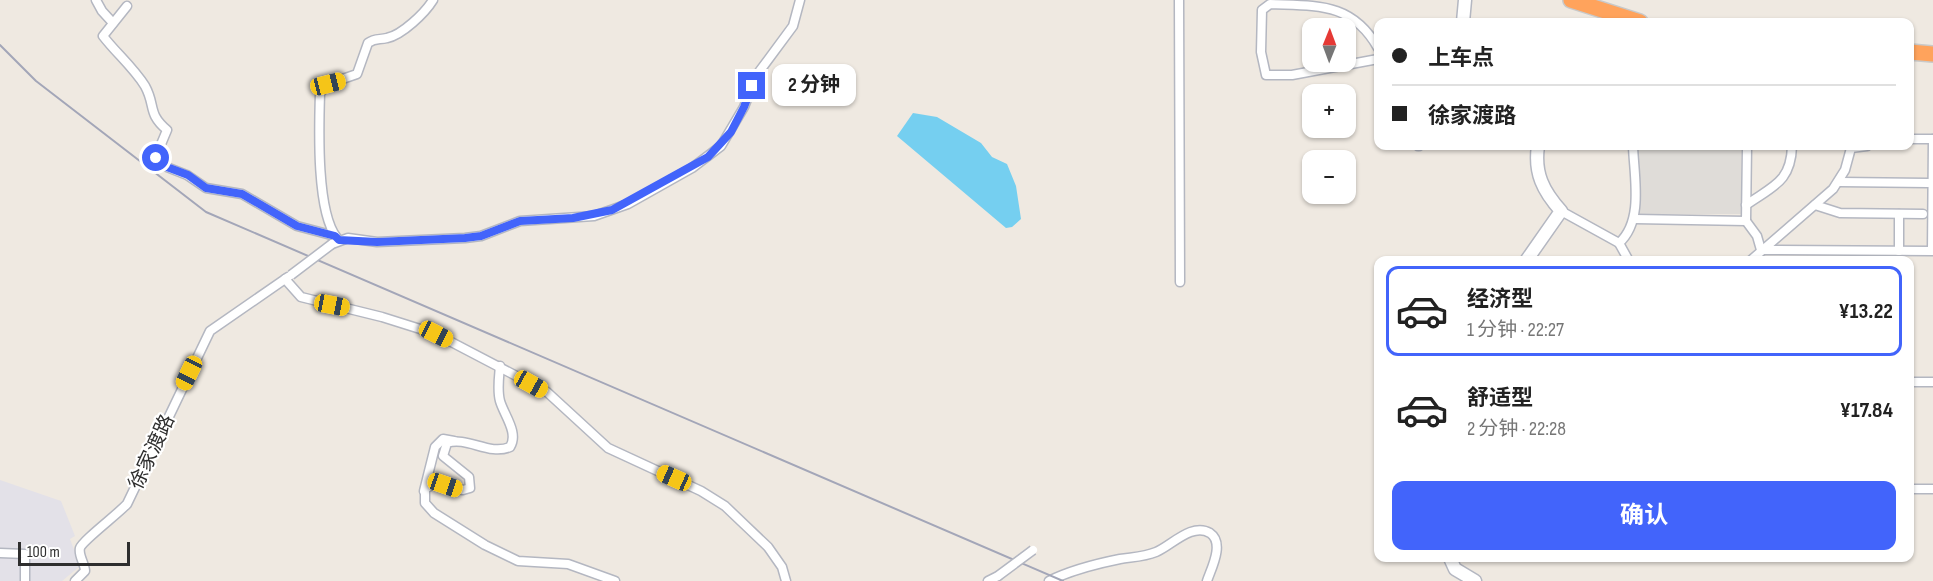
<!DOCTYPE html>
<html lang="zh">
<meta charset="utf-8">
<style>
body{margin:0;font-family:"Sofia Sans Condensed","Noto Sans SC",sans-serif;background:#f6f6f6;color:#222;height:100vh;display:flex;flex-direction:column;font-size:22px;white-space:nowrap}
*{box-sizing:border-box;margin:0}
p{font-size:20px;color:#767676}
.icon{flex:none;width:33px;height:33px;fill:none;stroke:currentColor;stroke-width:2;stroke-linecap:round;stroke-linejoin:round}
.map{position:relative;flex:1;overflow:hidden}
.panel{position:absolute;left:1374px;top:256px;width:540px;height:306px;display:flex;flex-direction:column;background:#fff;border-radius:12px;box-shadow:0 2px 4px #0004}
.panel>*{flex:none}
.top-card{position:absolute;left:1374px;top:18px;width:540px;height:132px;border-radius:12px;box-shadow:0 2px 4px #0004;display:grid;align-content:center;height:132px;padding:0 18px;background:#fff}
.needle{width:39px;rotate:1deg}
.tools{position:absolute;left:1302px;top:18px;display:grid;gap:12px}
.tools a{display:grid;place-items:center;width:54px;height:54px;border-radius:12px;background:#fff;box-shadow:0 2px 4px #0004;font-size:30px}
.scale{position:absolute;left:18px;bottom:15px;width:112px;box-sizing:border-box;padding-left:6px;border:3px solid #2e2e2e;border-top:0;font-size:16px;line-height:21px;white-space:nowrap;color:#2e2e2e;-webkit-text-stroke:4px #fff;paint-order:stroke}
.end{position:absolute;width:27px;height:27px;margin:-14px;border:8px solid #4264fb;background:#fff;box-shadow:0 0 0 3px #fff}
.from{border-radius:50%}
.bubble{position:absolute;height:42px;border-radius:12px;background:#fff;box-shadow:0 2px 4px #0004;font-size:20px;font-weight:700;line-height:42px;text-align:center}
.car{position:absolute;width:18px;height:36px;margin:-18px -9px;border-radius:8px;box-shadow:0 0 4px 2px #0007;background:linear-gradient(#f5c518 24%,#345 0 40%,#f5c518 0 76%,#345 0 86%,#f5c518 0)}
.top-card b{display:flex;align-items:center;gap:21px;height:57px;font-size:22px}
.top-card b+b{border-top:2px solid #e0e0e0}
.top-card i{width:15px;height:15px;background:#222}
ul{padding:10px 0 0;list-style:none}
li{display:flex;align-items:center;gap:18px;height:90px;margin:0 12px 9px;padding:0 6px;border:3px solid transparent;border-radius:12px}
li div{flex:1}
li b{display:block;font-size:22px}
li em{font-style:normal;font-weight:700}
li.current{border-color:#4264fb}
li>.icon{width:54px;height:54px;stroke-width:1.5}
.primary-button{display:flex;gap:12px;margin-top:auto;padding:12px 18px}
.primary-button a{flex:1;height:69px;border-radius:12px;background:#4264fb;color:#fff;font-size:24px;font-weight:700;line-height:69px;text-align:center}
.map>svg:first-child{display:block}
.industrial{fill:#e3e1e8}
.plaza{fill:#dfdcd8}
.water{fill:#75cff0}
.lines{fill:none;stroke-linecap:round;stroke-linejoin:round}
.street-casing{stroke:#b4b7c1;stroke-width:11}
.secondary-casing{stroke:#b4b7c1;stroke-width:15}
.highway-casing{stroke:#c9c9c9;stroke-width:18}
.street{stroke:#fff;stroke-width:8}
.secondary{stroke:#fff;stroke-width:12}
.highway{stroke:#ffa35c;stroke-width:15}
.rail{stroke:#a3a6b8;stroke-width:2}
.street-bridge-casing{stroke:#b4b7c1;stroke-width:11;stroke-linecap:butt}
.street-bridge{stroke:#fff;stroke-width:8}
.route{stroke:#4264fb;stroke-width:8}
.labels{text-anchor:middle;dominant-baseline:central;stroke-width:4.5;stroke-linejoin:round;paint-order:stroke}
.street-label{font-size:20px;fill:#2e2e2e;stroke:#fff}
</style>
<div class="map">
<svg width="1933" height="581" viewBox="0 0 1933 581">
<rect width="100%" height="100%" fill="#efe9e1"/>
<!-- industrial -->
<polygon class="industrial" points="0,480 61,501 75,536 70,539 80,566 62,581 0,581"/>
<!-- plaza -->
<polygon class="plaza" points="1638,146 1741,146 1741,214 1637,214"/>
<!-- water -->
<polygon class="water" points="913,113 937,117 981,143 992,157 1007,164 1016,186 1021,219 1012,227 1006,228 897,136"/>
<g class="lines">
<!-- street casing -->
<g class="street-casing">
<g id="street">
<polyline points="96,0 102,11 113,23"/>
<polyline points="1179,0 1180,282"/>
<path d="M127,6L103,36C116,53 133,67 145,86C156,106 147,113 167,130L157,154L159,164L187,175L206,188L242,194L297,226L335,236"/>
<path d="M1378,48C1352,2 1317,6 1270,4L1262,10L1261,52L1266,75H1292L1378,59"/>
<polyline points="1910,139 1933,139"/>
<polyline points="1418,146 1419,146"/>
<polyline points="1840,182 1928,183"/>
<path d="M1746,205C1773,186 1791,182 1792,146"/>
<polyline points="1815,205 1840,213 1923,214"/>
<polyline points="1561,211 1619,243 1629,261"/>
<polyline points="1635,219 1746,221 1747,146"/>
<polyline points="1746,221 1757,236 1761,250 1932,251 1933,139"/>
<path d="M337,238C316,212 319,127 320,93L328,84L357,74L368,43C375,38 379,40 387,38C402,35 425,13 433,0"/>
<path d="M1619,243C1644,221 1634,176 1633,146"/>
<polyline points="332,244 348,238 377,242 465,238 481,236 520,221 594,216 628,204 692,168 721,146 744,107 756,76 793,26 800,0"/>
<polyline points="1899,251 1899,214"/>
<polyline points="1750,261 1833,189 1845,170 1851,148 1867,146"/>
<polyline points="285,279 301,297 382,317 436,334 547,392 608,448 701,491 725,506 768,547 782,567 786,581"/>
<path d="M500,366C499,378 497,390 500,401C504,415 519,433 510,447C489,456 467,436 447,443L443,456L469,477L470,488L463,490L433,484L425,489V503L434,513L485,545L518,561L568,564L615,581"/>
<polyline points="1910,382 1933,382"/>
<polyline points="1910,489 1933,489"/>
<polyline points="424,491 435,447 443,439 454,441"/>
<polyline points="0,553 25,554 25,581"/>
<path d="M75,581L85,571C85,564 78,555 80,548C82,541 119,513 127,504L210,331L288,277"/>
<polyline points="988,581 998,576"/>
<path d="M1049,581C1071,570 1095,564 1120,559C1132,557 1144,557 1156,552C1171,546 1192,522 1210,533C1225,543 1211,569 1207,581"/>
</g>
</g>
<!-- secondary casing -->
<g class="secondary-casing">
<g id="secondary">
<polyline points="1463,22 1465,0"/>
<path d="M1526,261L1561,211C1543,191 1534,173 1538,146"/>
<polyline points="1450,558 1455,569 1475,581"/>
</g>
</g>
<!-- highway casing -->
<g class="highway-casing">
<g id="highway">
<polyline points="1571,0 1640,22"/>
<polyline points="1910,52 1933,54"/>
</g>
</g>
<!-- street -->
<use href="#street" class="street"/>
<!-- secondary -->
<use href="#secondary" class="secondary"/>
<!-- highway -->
<use href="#highway" class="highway"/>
<!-- rail -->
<polyline class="rail" points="0,45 36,81 206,212 1063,581"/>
<!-- street-bridge casing -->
<g class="street-bridge-casing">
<g id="street-bridge">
<polyline points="291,275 332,244"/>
<polyline points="998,576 1033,550"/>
</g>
</g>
<!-- street-bridge -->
<use href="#street-bridge" class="street-bridge"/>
</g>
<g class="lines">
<!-- route -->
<polyline class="route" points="156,158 159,164 188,175 206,188 242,194 297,226 335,236 339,240 377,242 465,238 481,236 520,221 573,218 612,210 708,157 731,132 744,107 752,86"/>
</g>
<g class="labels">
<!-- street labels -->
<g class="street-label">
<text transform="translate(152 452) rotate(-65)">徐家渡路</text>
</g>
</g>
</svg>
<div class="tools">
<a><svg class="needle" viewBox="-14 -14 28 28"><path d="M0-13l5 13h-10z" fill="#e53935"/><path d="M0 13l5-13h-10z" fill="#767676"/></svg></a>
<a>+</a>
<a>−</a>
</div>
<div class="scale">100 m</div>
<i class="end from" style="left:156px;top:158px"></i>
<i class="end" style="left:752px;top:86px"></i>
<div class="bubble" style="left:772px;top:64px;width:84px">2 分钟</div>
<i class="car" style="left:328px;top:84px;rotate:76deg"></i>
<i class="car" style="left:332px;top:305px;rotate:101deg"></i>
<i class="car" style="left:436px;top:334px;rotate:117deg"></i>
<i class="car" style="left:189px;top:373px;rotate:206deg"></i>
<i class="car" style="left:531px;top:384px;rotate:119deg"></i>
<i class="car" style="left:674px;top:478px;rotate:294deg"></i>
<i class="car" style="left:445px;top:485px;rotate:109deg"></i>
<div class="top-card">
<b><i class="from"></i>上车点</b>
<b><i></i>徐家渡路</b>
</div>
<section class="panel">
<ul>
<li class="current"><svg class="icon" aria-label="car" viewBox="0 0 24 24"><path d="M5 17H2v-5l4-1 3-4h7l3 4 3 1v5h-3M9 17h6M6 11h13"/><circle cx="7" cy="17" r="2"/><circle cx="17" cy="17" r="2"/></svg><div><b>经济型</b><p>1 分钟 · 22:27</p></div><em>¥13.22</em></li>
<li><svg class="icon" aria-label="car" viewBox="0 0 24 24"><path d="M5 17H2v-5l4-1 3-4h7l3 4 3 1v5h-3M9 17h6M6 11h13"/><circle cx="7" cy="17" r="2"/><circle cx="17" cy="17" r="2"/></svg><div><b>舒适型</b><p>2 分钟 · 22:28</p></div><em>¥17.84</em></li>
</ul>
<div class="primary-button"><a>确认</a></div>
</section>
</div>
